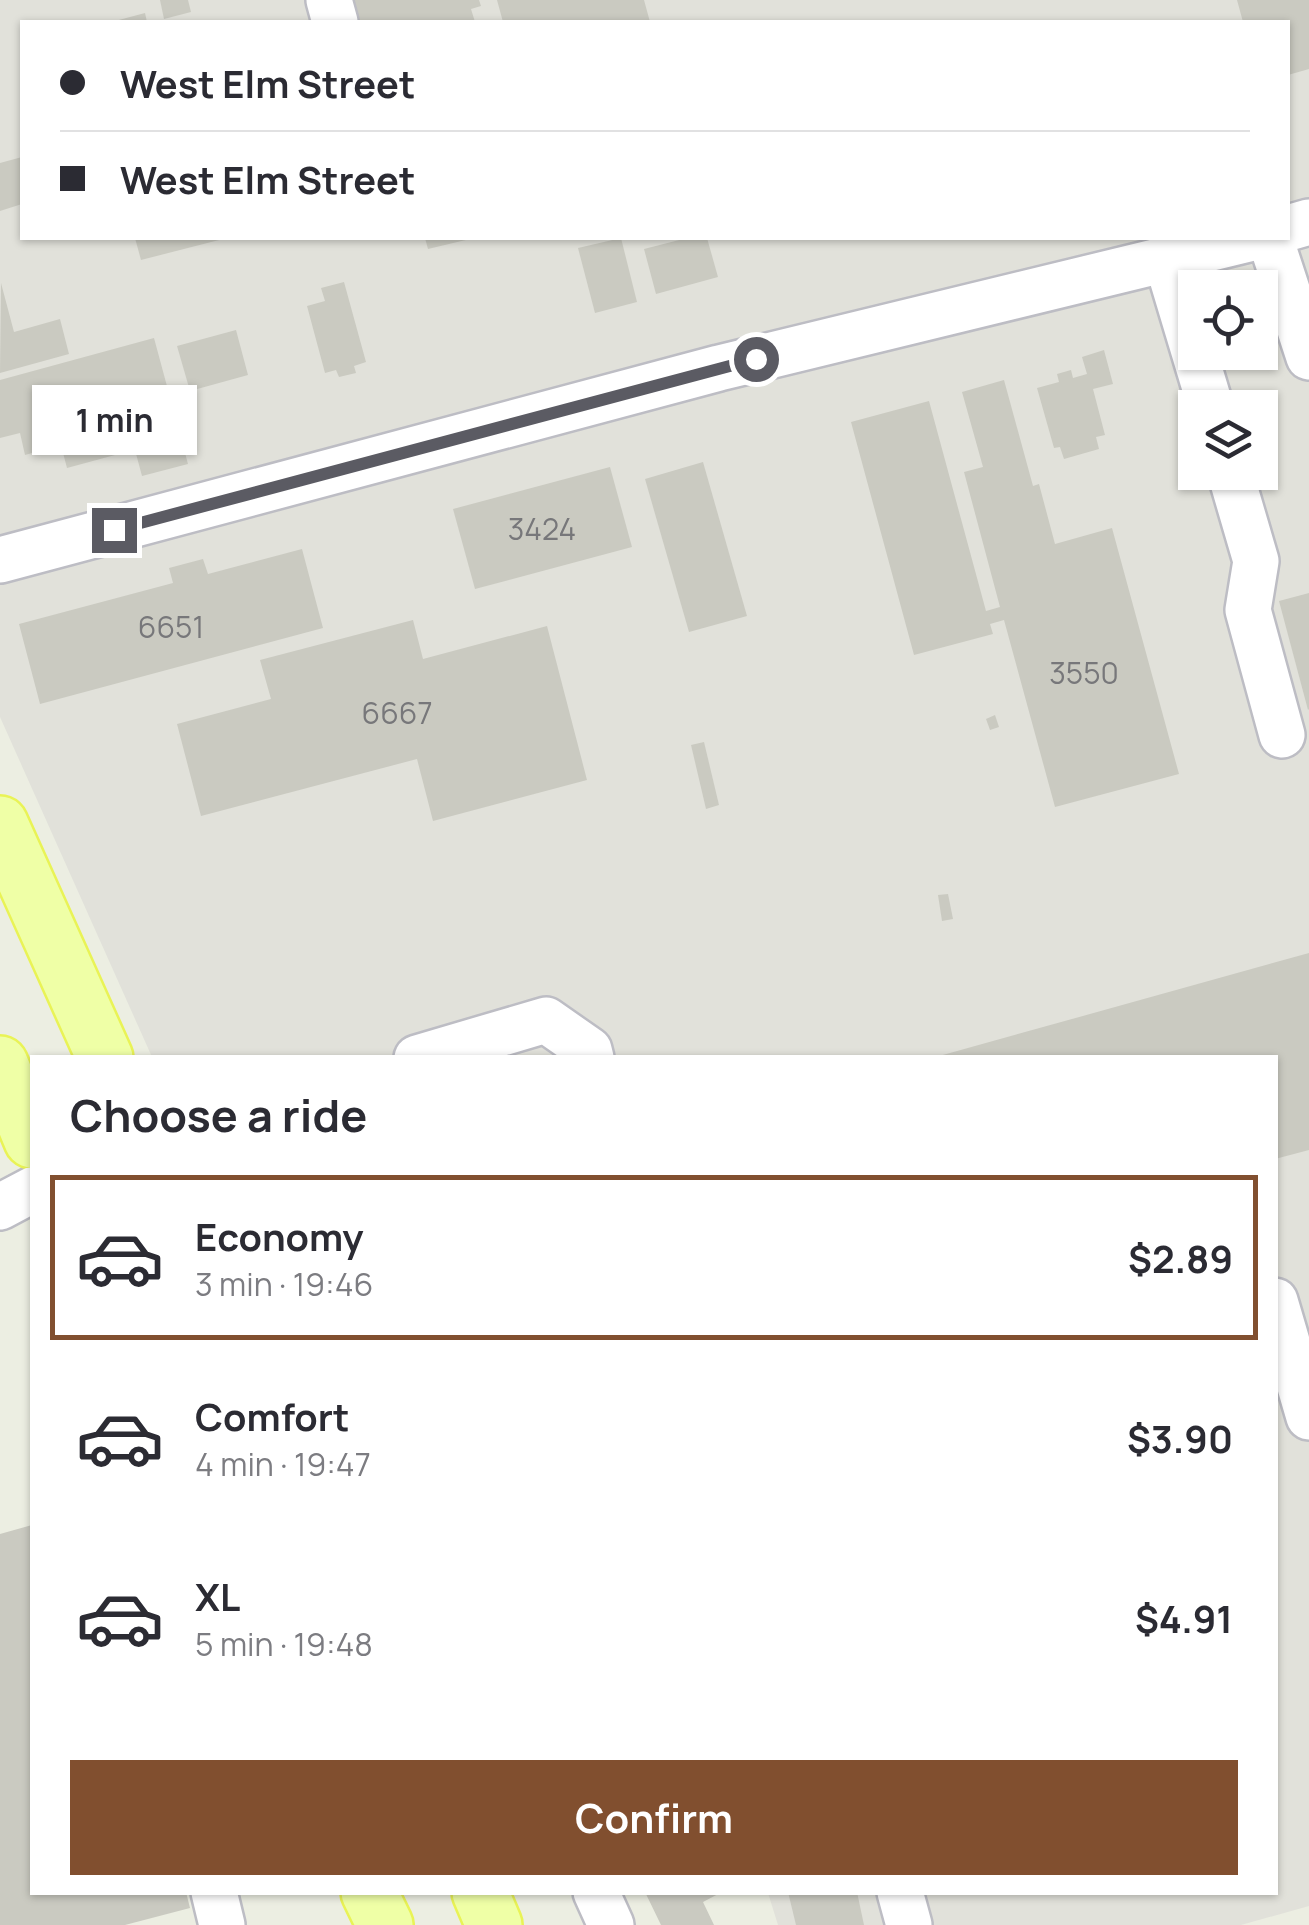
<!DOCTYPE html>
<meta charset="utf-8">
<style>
body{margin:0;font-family:Manrope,sans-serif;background:#f2f2f3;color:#2b2b33;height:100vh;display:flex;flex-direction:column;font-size:38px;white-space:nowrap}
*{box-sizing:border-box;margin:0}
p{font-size:32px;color:#7c7c81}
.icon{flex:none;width:55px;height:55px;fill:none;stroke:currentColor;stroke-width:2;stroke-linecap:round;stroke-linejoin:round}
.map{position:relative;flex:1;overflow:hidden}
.panel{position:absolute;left:30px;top:1055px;width:1248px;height:840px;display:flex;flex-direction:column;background:#fff;border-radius:0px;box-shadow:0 2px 8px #0004}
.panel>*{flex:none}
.top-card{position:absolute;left:20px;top:20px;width:1270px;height:220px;border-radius:0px;box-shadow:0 2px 8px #0004;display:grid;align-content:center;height:220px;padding:0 40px;background:#fff}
.buttons{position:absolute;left:1178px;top:270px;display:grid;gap:20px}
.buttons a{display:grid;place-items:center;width:100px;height:100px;border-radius:0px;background:#fff;box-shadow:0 2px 8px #0004;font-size:50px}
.end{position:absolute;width:45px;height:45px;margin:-22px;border:12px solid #5b5b63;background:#fff;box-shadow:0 0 0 5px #fff}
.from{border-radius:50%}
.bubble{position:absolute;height:70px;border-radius:0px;background:#fff;box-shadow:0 2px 8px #0004;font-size:32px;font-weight:700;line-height:70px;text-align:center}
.top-card b{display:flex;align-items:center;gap:35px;height:95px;font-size:38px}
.top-card b+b{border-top:2px solid #e1e1e2}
.top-card i{width:25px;height:25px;background:#2b2b33}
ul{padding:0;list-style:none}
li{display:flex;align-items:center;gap:30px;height:165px;margin:0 20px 15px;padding:0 20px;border:5px solid transparent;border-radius:0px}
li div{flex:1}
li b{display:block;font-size:38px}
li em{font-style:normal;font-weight:700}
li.selected{border-color:#814f2f}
li>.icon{width:90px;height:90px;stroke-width:1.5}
h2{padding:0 40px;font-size:45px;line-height:120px}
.action{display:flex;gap:20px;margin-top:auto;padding:20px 40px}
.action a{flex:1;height:115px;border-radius:0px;background:#814f2f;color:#fff;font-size:40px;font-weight:700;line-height:115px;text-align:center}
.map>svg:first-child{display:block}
.industrial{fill:#e1e1da;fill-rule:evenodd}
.building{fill:#cacac1}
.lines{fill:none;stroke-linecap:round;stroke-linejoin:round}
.minor-casing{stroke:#bdbdc4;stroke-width:50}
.major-casing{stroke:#e9f356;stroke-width:60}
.minor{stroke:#fff;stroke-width:45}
.major{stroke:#efffa6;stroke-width:55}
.route{stroke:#5b5b63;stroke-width:12}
.labels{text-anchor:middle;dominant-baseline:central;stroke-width:9;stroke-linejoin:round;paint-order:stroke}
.number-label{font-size:30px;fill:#77777a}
</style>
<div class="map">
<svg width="1309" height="1925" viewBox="0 0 1309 1925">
<rect width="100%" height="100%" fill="#eceee2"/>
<!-- industrial -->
<path class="industrial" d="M0,0H1309V1906L1241,1925H778L768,1893L1275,1892V1058L152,1057L0,717ZM22,22H1288V238H22ZM1195,288H1260V352H1195ZM1195,408H1260V472H1195Z"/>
<!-- building -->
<g class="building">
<polygon points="160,0 188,0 191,12 164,19"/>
<polygon points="338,0 479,0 481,6 471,9 475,22 344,22"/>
<polygon points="497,0 644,0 650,22 503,22"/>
<polygon points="1237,0 1309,0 1309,69 1288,75 1288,22 1243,22"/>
<polygon points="145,13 147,22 115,22 115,21"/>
<polygon points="22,157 22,204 0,211 0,163"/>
<polygon points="135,238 223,238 223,239 141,260"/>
<polygon points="425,238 470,238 470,239 428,249"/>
<polygon points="621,238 637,302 595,313 578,248"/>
<polygon points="687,238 707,238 718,277 656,294 644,249"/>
<polygon points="344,282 366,362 354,366 356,373 339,377 336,370 325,373 307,306 325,301 321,288"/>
<polygon points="1,283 14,332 60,319 69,354 0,373"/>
<polygon points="236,330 248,375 190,391 177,346"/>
<polygon points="154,338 188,464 142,476 128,424 109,430 115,455 67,468 61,445 25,455 20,433 0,438 0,380"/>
<polygon points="1104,350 1113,384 1093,389 1105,435 1096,437 1099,449 1064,459 1060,447 1054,448 1037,388 1059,382 1057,374 1071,370 1073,378 1087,374 1082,357"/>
<polygon points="1004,380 1033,486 1039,484 1055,544 1112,528 1179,774 1055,807 1004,620 990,624 993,634 914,655 851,422 929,401 986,611 1000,607 964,472 983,467 962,392"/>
<polygon points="703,462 747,616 689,632 645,479"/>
<polygon points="610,467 632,547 475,589 453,509"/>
<polygon points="302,549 323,628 40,704 19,624 173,583 169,568 203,559 208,574"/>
<polygon points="1309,593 1309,709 1308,710 1279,601"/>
<polygon points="413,620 423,659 547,626 587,780 433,821 417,759 201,816 177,724 271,699 260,660"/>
<polygon points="995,715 999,727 990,730 986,719"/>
<polygon points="704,742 719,805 706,809 691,745"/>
<polygon points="948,894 953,919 942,921 938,895"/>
<polygon points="1309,953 1309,1150 1275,1159 1275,1058 932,1058"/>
<polygon points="32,1525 32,1892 186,1892 190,1908 125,1925 0,1925 0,1534"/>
<polygon points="645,1892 722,1892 703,1902 714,1925 661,1925"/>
<polygon points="788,1892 857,1892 864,1925 796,1925"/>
</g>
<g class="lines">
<!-- minor casing -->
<g class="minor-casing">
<g id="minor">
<polyline points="329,0 335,22"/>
<polyline points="1288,228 1309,222"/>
<polyline points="1270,238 1309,357"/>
<polyline points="1166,258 1211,408"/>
<polyline points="1230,472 1256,561 1248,610 1282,735"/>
<polyline points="0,560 719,368 1253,238"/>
<polyline points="417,1058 546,1020 589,1050 591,1058"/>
<polyline points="0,1207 32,1190"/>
<polyline points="1275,1301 1309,1417"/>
<polyline points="214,1892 222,1925"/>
<polyline points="596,1892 611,1925"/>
<polyline points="900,1892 909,1925"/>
</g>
</g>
<!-- major casing -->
<g class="major-casing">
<g id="major">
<polyline points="0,824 105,1058"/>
<polyline points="0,1064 32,1140"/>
<polyline points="369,1892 385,1925"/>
<polyline points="480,1892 494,1925"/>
</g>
</g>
<!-- minor -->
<use href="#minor" class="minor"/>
<!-- major -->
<use href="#major" class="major"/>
</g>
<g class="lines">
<!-- route -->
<polyline class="route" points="114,530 756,359"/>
</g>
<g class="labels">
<!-- number labels -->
<g class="number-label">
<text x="542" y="528">3424</text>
<text x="171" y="626">6651</text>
<text x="1084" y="672">3550</text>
<text x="397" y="712">6667</text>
</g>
</g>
</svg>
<div class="buttons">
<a><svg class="icon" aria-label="locate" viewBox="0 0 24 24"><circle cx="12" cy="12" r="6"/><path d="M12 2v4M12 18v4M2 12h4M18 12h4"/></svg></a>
<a><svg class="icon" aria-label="layers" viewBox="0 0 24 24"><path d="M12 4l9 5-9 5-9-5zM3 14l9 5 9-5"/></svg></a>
</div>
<i class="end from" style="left:756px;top:359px"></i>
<i class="end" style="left:114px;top:530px"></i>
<div class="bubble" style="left:32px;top:385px;width:165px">1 min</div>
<div class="top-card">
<b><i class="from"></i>West Elm Street</b>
<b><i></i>West Elm Street</b>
</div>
<section class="panel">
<h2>Choose a ride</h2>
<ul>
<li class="selected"><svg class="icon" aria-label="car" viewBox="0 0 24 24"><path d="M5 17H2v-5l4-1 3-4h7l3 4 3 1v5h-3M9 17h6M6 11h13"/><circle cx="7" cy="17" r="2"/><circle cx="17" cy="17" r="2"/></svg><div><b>Economy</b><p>3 min · 19:46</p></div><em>$2.89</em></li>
<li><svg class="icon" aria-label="car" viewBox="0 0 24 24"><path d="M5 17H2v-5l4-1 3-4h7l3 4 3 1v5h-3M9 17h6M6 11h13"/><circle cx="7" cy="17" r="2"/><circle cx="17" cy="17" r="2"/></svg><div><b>Comfort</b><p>4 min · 19:47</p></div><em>$3.90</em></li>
<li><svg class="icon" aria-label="car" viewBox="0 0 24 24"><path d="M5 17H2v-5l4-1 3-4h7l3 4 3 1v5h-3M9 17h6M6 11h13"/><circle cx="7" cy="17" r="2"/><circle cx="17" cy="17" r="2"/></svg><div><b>XL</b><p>5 min · 19:48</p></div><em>$4.91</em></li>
</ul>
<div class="action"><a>Confirm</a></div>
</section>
</div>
